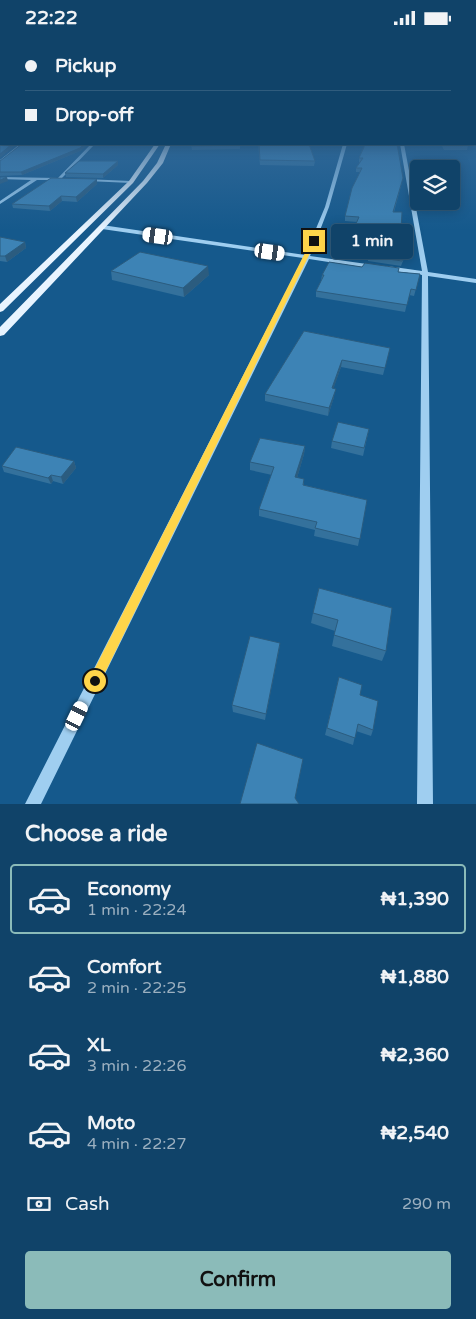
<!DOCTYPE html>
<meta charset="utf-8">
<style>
body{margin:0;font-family:"Varela Round",sans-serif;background:#194a6f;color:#f1f3f6;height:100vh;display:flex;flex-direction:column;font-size:19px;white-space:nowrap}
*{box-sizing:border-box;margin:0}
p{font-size:16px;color:#9cb0c0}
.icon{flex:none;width:28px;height:28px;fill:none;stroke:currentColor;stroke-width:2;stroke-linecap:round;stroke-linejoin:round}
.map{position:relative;height:769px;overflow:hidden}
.side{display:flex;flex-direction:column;background:#104369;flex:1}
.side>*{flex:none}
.banner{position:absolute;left:0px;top:0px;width:476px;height:110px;box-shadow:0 2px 12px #0003,0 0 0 1px #305c7d;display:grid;align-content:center;height:110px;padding:0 25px;background:#104369}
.controls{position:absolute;left:410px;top:125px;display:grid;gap:10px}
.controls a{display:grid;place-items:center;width:50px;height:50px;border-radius:5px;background:#104369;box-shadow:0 2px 12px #0003,0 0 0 1px #305c7d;font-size:25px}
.end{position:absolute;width:22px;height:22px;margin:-11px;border:6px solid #ffd54a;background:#111;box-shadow:0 0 0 2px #111}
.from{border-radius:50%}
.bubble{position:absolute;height:35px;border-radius:5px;background:#104369;box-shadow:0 2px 12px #0003,0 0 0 1px #305c7d;font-size:16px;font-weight:800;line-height:35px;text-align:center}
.car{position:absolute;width:15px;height:30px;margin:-15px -8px;border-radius:6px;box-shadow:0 0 4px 1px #0007;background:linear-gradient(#fff 24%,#345 0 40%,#fff 0 76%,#345 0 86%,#fff 0)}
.banner b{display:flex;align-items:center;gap:18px;height:48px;font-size:19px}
.banner b+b{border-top:1px solid #305c7d}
.banner i{width:12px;height:12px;background:#f1f3f6}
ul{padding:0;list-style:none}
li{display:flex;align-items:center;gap:15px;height:70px;margin:0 10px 8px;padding:0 15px;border:2px solid transparent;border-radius:5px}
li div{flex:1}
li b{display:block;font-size:19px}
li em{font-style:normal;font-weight:800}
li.active{border-color:#8bbbb9}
li>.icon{width:45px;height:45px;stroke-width:1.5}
h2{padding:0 25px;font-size:22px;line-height:60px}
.pay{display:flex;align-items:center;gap:12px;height:55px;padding:0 25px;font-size:19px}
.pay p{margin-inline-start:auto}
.button{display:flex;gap:10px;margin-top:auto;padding:10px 25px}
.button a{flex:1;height:58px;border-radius:5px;background:#8bbbb9;color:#111;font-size:20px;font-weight:800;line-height:58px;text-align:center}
.status{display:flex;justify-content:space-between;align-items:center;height:35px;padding:0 25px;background:#104369;direction:ltr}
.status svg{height:14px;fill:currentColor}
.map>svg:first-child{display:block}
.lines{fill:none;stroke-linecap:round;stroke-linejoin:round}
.minor{fill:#9fcef0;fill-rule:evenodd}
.major{fill:#e8f4ff;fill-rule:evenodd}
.wall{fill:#34719c}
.shaded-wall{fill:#2b5c7f}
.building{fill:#3d83b5;stroke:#2b5c7f}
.route{fill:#ffd54a}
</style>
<div class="status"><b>22:22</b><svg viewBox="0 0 49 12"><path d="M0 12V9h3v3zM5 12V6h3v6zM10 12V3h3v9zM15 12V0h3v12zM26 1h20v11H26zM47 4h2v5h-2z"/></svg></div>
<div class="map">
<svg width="476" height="769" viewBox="0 0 476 769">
<rect width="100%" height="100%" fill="#15598c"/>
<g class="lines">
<!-- minor -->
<g class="minor">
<polygon points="20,109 24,109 0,128 0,125"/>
<polygon points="91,109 95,109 62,143 63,145 37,145 0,169 0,166 31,145 0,144 0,142 58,143"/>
<polygon points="343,109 347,109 329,172 310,221 374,230 377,232 374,234 309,224 41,769 25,769 303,223 102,194 99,192 102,190 305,220 325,172"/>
<polygon points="400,109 404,109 428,237 476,244 476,248 428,241 433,769 417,769 422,240 387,235 384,233 387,231 422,236"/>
<polygon points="85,144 131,146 133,147 131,148 87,146"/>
</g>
<!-- major -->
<g class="major">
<polygon points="155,109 160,109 133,148 3,276 0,277 0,269 129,146"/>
<polygon points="166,109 171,109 163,128 147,148 4,300 0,301 0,292 143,146 157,128"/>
</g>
</g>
<!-- wall -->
<g class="wall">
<polygon points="22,109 88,109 80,116 22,140 0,141 0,126"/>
<polygon points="191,109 240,110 240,114 192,115"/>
<polygon points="258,109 309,109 315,126 314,131 260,130"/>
<polygon points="441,109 467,109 468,110 467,115 444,115"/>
<polygon points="363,113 402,147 394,177 401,195 399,202 405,208 401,213 405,221 401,231 368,226 368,221 375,209 369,208 370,203 374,199 354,197 357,187 345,186 345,181 360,137 356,137 356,133 360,127 359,127 359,123"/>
<polygon points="118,130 103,143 66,142 65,138"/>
<polygon points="97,144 97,149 77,167 62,166 50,176 13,173 12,169"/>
<polygon points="0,202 25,207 26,213 7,227 0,226"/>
<polygon points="111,236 209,240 184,262 112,245"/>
<polygon points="398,237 420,239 414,261 409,260 405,277 316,262 316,256 322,246 321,246 322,240"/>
<polygon points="304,296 390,313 383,340 341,332 333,354 334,362 328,381 265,366 265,359"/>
<polygon points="369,394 363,421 331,413 332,406"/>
<polygon points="305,411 304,419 297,443 304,444 304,450 367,465 358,511 314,501 315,495 259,481 259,474 272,440 250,435 250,427"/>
<polygon points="74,426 76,433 63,449 53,446 51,449 4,437 2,431"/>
<polygon points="319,553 386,616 382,626 332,611 335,596 311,588 313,578"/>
<polygon points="280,608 279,615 265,685 233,677 232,670"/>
<polygon points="339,642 360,660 373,695 371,701 356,696 353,710 325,700"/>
</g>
<!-- shaded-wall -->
<g class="shaded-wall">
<polygon points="12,109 17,109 0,123 0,119"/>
<polygon points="84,109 88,109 80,116 22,140 21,137"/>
<polygon points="118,126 118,130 103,143 103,139"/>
<polygon points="7,142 8,146 0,149 0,145"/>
<polygon points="97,144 97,149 77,167 76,162"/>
<polygon points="61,161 62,166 50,176 49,171"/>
<polygon points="406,203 405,208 398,218 399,213"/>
<polygon points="25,207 26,213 7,227 5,221"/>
<polygon points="208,231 209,240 184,262 183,253"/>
<polygon points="342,325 341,332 331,361 332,353"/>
<polygon points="336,354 334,362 328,381 329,373"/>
<polygon points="305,411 304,419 295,450 295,442"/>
<polygon points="74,426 76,433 63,449 61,442"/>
<polygon points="51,440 53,446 51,449 48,443"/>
<polygon points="280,608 279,615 265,685 266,679"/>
</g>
<!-- building -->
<g class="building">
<polygon points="0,87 1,87 1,109 12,109 0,119"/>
<polygon points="22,109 84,109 80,113 21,137 0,137 0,126"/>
<polygon points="192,109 239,109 240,110 192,111"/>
<polygon points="259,109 309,109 315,126 260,125"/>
<polygon points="364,109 397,109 403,143 393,177 402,177 401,195 396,201 406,203 399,213 406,216 402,226 368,221 378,204 370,203 378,194 355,191 359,182 345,181 352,153 362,133 356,133 363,123 359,123 364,112"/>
<polygon points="446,109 467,109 468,110"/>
<polygon points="79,126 118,126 103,139 65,138"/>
<polygon points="0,142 7,142 0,145"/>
<polygon points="51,143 97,144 76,162 61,161 49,171 12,169"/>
<polygon points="0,202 25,207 5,221 0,221"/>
<polygon points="140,217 208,231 183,253 111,236"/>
<polygon points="329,227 362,232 365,228 399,233 398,237 420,239 416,255 411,254 407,270 316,256 324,240 322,240"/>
<polygon points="304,296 390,313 385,333 342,325 332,353 336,354 329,373 265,359"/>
<polygon points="338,387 369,394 364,413 332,406"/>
<polygon points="260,403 305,411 295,442 304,444 303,450 367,465 360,504 315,493 317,487 259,474 274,432 250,427"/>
<polygon points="16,412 74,426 61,442 51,440 48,443 2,431"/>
<polygon points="319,553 392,573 386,616 334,600 338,585 313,578"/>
<polygon points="250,601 280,608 266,679 232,670"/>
<polygon points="339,642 362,650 360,660 378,666 373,695 358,689 355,703 327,693"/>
<polygon points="257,708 303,724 295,763 299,769 240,769"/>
</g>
<!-- sky -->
<linearGradient id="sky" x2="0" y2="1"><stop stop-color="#0c314d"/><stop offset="0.45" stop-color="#356a99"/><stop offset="1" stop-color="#356a99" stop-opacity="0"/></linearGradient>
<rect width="476" height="195" fill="url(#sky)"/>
<!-- route -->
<polygon class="route" points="314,204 316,206 99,650 95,652 91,650 89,646 91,641 311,206"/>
</svg>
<div class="controls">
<a><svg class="icon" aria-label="layers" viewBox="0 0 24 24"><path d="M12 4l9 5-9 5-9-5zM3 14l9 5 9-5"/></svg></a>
</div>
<i class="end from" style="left:95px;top:646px"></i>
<i class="end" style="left:314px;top:206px"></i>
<div class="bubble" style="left:331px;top:189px;width:82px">1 min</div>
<i class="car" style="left:158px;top:201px;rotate:278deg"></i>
<i class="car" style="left:270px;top:217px;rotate:98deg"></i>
<i class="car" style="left:77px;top:681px;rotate:26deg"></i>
<div class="banner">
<b><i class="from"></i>Pickup</b>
<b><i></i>Drop-off</b>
</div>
</div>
<section class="side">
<h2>Choose a ride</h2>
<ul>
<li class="active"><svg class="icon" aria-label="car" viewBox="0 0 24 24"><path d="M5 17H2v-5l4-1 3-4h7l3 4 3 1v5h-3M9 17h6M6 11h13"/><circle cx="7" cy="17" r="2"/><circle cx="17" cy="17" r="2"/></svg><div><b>Economy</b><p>1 min · 22:24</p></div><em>₦1,390</em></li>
<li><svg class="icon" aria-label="car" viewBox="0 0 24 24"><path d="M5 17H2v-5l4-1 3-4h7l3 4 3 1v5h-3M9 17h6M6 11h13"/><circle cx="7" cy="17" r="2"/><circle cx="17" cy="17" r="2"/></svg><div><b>Comfort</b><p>2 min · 22:25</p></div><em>₦1,880</em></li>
<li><svg class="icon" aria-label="car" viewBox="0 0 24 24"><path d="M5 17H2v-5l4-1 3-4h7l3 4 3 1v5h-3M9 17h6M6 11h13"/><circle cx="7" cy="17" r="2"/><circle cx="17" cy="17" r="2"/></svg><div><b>XL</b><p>3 min · 22:26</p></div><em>₦2,360</em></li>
<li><svg class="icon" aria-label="car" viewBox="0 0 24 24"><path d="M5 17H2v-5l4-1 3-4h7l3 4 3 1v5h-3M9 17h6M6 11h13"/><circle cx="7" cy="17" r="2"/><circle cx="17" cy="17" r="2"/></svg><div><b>Moto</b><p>4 min · 22:27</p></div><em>₦2,540</em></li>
</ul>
<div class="pay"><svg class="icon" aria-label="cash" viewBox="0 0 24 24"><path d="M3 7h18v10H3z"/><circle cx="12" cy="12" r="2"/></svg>Cash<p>290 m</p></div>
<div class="button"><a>Confirm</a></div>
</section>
